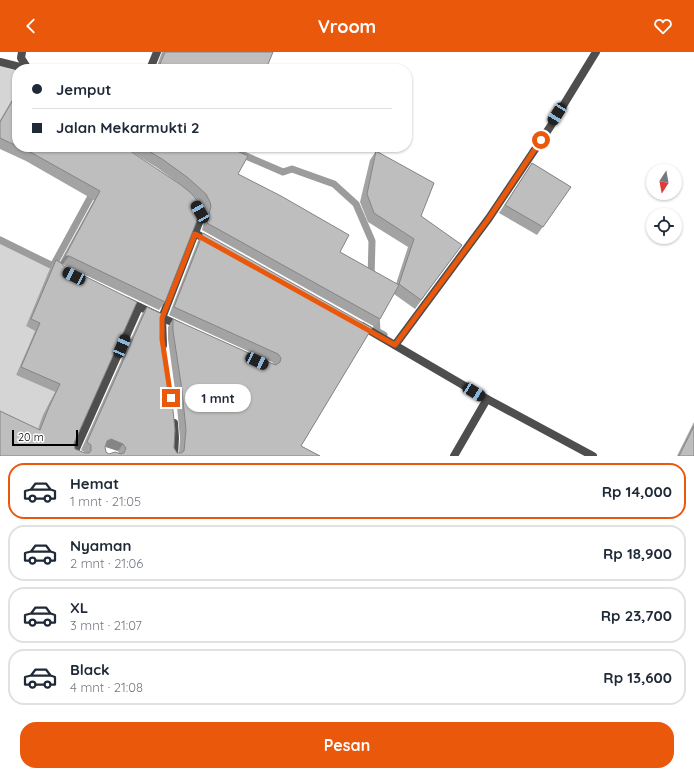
<!DOCTYPE html>
<html lang="id">
<meta charset="utf-8">
<style>
body{margin:0;font-family:Quicksand,sans-serif;background:#f2f2f3;color:#1f2937;height:100vh;display:flex;flex-direction:column;font-size:15px;white-space:nowrap}
*{box-sizing:border-box;margin:0}
p{font-size:13px;color:#747a83}
.icon{flex:none;width:22px;height:22px;fill:none;stroke:currentColor;stroke-width:2;stroke-linecap:round;stroke-linejoin:round}
.map{position:relative;height:404px;overflow:hidden}
.sheet{display:flex;flex-direction:column;background:#fff;flex:1}
.sheet>*{flex:none}
.banner{position:absolute;left:12px;top:12px;width:400px;height:88px;border-radius:16px;box-shadow:0 1px 3px #0004;display:grid;align-content:center;height:88px;padding:0 20px;background:#fff}
.needle{width:26px;rotate:191deg}
.tools{position:absolute;left:646px;top:112px;display:grid;gap:8px}
.tools a{display:grid;place-items:center;width:36px;height:36px;border-radius:50%;background:#fff;box-shadow:0 1px 3px #0004;font-size:20px}
.scale{position:absolute;left:12px;bottom:10px;width:66px;box-sizing:border-box;padding-left:4px;border:2px solid #000;border-top:0;font-size:11px;line-height:14px;white-space:nowrap;color:#000;-webkit-text-stroke:3px #fff;paint-order:stroke}
.end{position:absolute;width:18px;height:18px;margin:-9px;border:5px solid #ea580c;background:#fff;box-shadow:0 0 0 2px #fff}
.from{border-radius:50%}
.bubble{position:absolute;height:28px;border-radius:14px;background:#fff;box-shadow:0 1px 3px #0004;font-size:13px;font-weight:800;line-height:28px;text-align:center}
.car{position:absolute;width:12px;height:24px;margin:-12px -6px;border-radius:5px;box-shadow:0 0 3px 1px #0007;background:linear-gradient(#222 24%,#8ab4d8 0 40%,#222 0 76%,#8ab4d8 0 86%,#222 0)}
.banner b{display:flex;align-items:center;gap:14px;height:38px;font-size:15px}
.banner b+b{border-top:1px solid #e0e1e3}
.banner i{width:10px;height:10px;background:#1f2937}
ul{padding:7px 0 0;list-style:none}
li{display:flex;align-items:center;gap:12px;height:56px;margin:0 8px 6px;padding:0 12px;border:2px solid #e0e1e3;border-radius:16px}
li div{flex:1}
li b{display:block;font-size:15px}
li em{font-style:normal;font-weight:800}
li.active{border-color:#ea580c}
li>.icon{width:36px;height:36px;stroke-width:1.5}
.action{display:flex;gap:8px;margin-top:auto;padding:8px 20px}
.action a{flex:1;height:46px;border-radius:16px;background:#ea580c;color:#fff;font-size:16px;font-weight:800;line-height:46px;text-align:center}
header{display:flex;justify-content:space-between;align-items:center;height:52px;padding:0 20px;background:#ea580c;color:#fff;font-size:18px;font-weight:800}
.map>svg:first-child{display:block}
.green{fill:#d5d5d5}
.lines{fill:none;stroke-linecap:round;stroke-linejoin:round}
.stream{stroke:#9c9c9c;stroke-width:7}
.street{stroke:#4e4e4e;stroke-width:8}
.wall{fill:#a3a3a3;fill-rule:evenodd}
.shaded-wall{fill:#858585}
.building{fill:#bebebe;stroke:#858585;fill-rule:evenodd}
.route{stroke:#ea580c;stroke-width:5}
</style>
<header><svg class="icon" aria-label="back" viewBox="0 0 24 24"><path d="M15 5l-7 7 7 7"/></svg>Vroom<svg class="icon" aria-label="heart" viewBox="0 0 24 24"><path d="M12 20l-8-8c-3-5 5-10 8-4 3-6 11-1 8 4z"/></svg></header>
<div class="map">
<svg width="694" height="404" viewBox="0 0 694 404">
<rect width="100%" height="100%" fill="#fff"/>
<!-- green -->
<g class="green">
<polygon points="0,14 17,19 17,39 0,68"/>
<polygon points="0,191 50,216 26,274 35,279 16,323 55,340 34,386 0,369"/>
</g>
<g class="lines">
<!-- stream -->
<g class="stream">
<polyline points="225,95 283,120 292,117 334,132 356,152 372,189 371,227"/>
<polyline points="0,188 53,214 95,137"/>
<polyline points="376,263 377,279 384,283"/>
</g>
<!-- street -->
<g class="street">
<polyline points="22,0 21,6 28,17"/>
<polyline points="0,10 28,17"/>
<polyline points="150,17 157,0"/>
<polyline points="195,181 210,190"/>
<polyline points="127,249 180,274"/>
<polyline points="362,274 487,347 593,404"/>
<polyline points="163,293 162,266 200,168 200,160 194,151"/>
<polyline points="395,293 489,166 550,75 596,0"/>
<polyline points="174,371 175,386 174,404"/>
<polyline points="81,404 74,401 139,255"/>
<polyline points="454,404 487,347"/>
</g>
</g>
<!-- wall -->
<g class="wall">
<polygon points="162,0 273,0 266,17 156,17"/>
<path d="M17,39V95H124L165,250L159,258L62,212L75,397L85,401H86L81,398L142,262L147,255L162,280L174,396L177,401H179L180,386L176,345L168,287V275L173,267L274,312L272,310L169,263L198,189L203,181L372,276L301,394L320,404H0L38,377L43,363L55,340L16,323L35,279L26,274L50,216L56,208L60,210L94,148L26,109L0,97V68ZM105,395H106L118,399L119,401L109,402L106,400Z"/>
<polygon points="125,95 228,95 238,122 340,200 396,232 408,195 368,170 360,150 370,108 376,99 421,164 455,202 415,257 394,242 380,267 375,275 202,178 206,162 205,158 200,150 181,133 156,115 127,97"/>
<polygon points="532,111 571,135 537,183 499,161"/>
<polygon points="694,370 694,404 677,404"/>
</g>
<!-- shaded-wall -->
<g class="shaded-wall">
<polygon points="65,204 69,204 63,212 59,212"/>
<polygon points="111,387 123,392 118,399 106,395 107,389"/>
</g>
<!-- building -->
<g class="building">
<polygon points="165,0 273,0 266,17 158,17"/>
<polygon points="33,14 38,17 31,17"/>
<polygon points="17,41 17,94 0,86 0,70"/>
<polygon points="19,95 124,95 181,133 191,141 201,153 196,171 165,250 69,204 65,204 100,139 32,101"/>
<polygon points="142,95 228,95 248,104 238,122 281,144 349,183 340,200 399,233 380,267 207,171 211,154 210,150 206,142 187,125 162,107"/>
<polygon points="376,99 434,131 421,164 462,193 421,248 399,232 414,187 374,161 367,142"/>
<polygon points="532,111 571,135 543,175 505,153"/>
<path d="M203,181L372,276L301,394L320,404H0V359L40,378L49,355L60,332L21,315L40,271L31,267L56,208L61,211L64,214L137,250L74,391L75,397L85,401H89L91,399V393L87,390L147,255L162,262V280L171,339L175,378L174,396L177,401H181L184,399L186,378L182,338L173,279V267L273,312L276,313L280,310L281,306L278,302L174,255ZM111,387L123,392L126,396L124,401L121,402L115,400L109,402L106,400L105,395L107,389Z"/>
<polygon points="694,374 694,404 679,404"/>
</g>
<g class="lines">
<!-- route -->
<polyline class="route" points="171,346 162,287 162,266 195,182 395,293 489,166 541,88"/>
</g>
</svg>
<div class="tools">
<a><svg class="needle" viewBox="-14 -14 28 28"><path d="M0-13l5 13h-10z" fill="#e53935"/><path d="M0 13l5-13h-10z" fill="#747a83"/></svg></a>
<a><svg class="icon" aria-label="locate" viewBox="0 0 24 24"><circle cx="12" cy="12" r="6"/><path d="M12 2v4M12 18v4M2 12h4M18 12h4"/></svg></a>
</div>
<div class="scale">20 m</div>
<i class="end from" style="left:541px;top:88px"></i>
<i class="end" style="left:171px;top:346px"></i>
<div class="bubble" style="left:185px;top:332px;width:66px">1 mnt</div>
<i class="car" style="left:557px;top:62px;rotate:212deg"></i>
<i class="car" style="left:200px;top:160px;rotate:330deg"></i>
<i class="car" style="left:74px;top:224px;rotate:296deg"></i>
<i class="car" style="left:122px;top:294px;rotate:23deg"></i>
<i class="car" style="left:257px;top:309px;rotate:115deg"></i>
<i class="car" style="left:474px;top:340px;rotate:121deg"></i>
<div class="banner">
<b><i class="from"></i>Jemput</b>
<b><i></i>Jalan Mekarmukti 2</b>
</div>
</div>
<section class="sheet">
<ul>
<li class="active"><svg class="icon" aria-label="car" viewBox="0 0 24 24"><path d="M5 17H2v-5l4-1 3-4h7l3 4 3 1v5h-3M9 17h6M6 11h13"/><circle cx="7" cy="17" r="2"/><circle cx="17" cy="17" r="2"/></svg><div><b>Hemat</b><p>1 mnt · 21:05</p></div><em>Rp 14,000</em></li>
<li><svg class="icon" aria-label="car" viewBox="0 0 24 24"><path d="M5 17H2v-5l4-1 3-4h7l3 4 3 1v5h-3M9 17h6M6 11h13"/><circle cx="7" cy="17" r="2"/><circle cx="17" cy="17" r="2"/></svg><div><b>Nyaman</b><p>2 mnt · 21:06</p></div><em>Rp 18,900</em></li>
<li><svg class="icon" aria-label="car" viewBox="0 0 24 24"><path d="M5 17H2v-5l4-1 3-4h7l3 4 3 1v5h-3M9 17h6M6 11h13"/><circle cx="7" cy="17" r="2"/><circle cx="17" cy="17" r="2"/></svg><div><b>XL</b><p>3 mnt · 21:07</p></div><em>Rp 23,700</em></li>
<li><svg class="icon" aria-label="car" viewBox="0 0 24 24"><path d="M5 17H2v-5l4-1 3-4h7l3 4 3 1v5h-3M9 17h6M6 11h13"/><circle cx="7" cy="17" r="2"/><circle cx="17" cy="17" r="2"/></svg><div><b>Black</b><p>4 mnt · 21:08</p></div><em>Rp 13,600</em></li>
</ul>
<div class="action"><a>Pesan</a></div>
</section>
